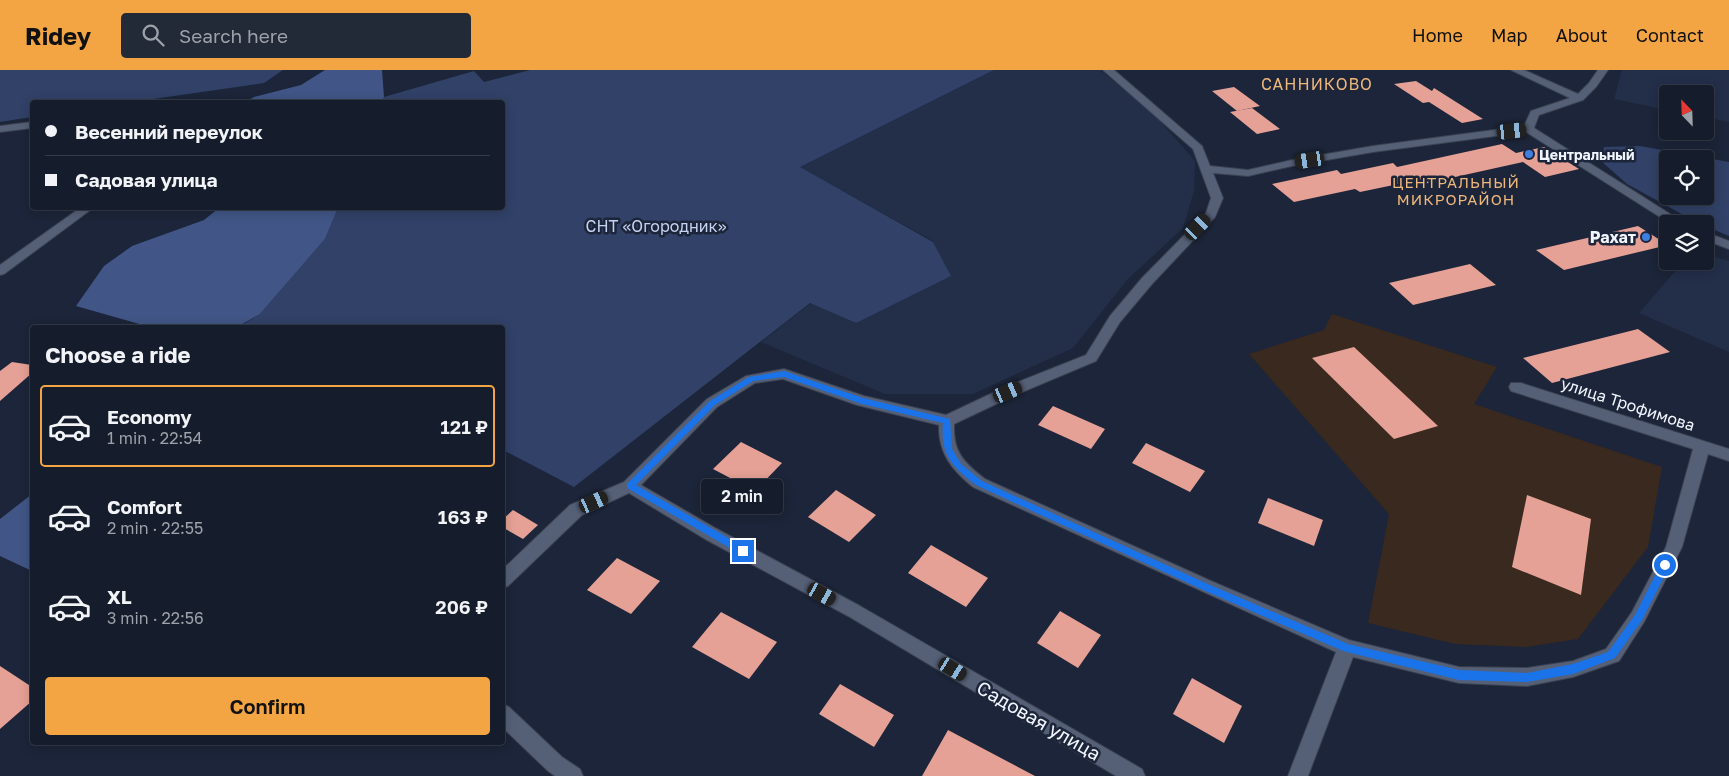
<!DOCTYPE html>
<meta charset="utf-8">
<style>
body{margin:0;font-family:"Golos Text",sans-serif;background:#222937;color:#f1f3f6;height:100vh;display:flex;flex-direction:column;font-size:19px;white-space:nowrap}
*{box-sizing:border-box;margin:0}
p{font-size:16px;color:#9da1a9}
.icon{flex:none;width:28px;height:28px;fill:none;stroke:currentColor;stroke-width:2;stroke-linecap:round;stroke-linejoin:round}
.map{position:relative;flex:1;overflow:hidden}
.drawer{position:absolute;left:30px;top:255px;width:475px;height:420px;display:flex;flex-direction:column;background:#151c2b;border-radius:5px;box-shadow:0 2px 12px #0003,0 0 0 1px #343a47}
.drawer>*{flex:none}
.top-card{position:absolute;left:30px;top:30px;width:475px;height:110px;border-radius:5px;box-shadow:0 2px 12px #0003,0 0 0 1px #343a47;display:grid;align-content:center;height:110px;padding:0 15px;background:#151c2b}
.needle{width:32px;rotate:337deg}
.buttons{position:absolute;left:1659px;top:15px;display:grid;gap:10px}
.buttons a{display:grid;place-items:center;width:55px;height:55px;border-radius:5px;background:#151c2b;box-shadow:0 2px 12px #0003,0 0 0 1px #343a47;font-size:25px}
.end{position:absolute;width:22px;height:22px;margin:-11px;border:6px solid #1a73e8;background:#fff;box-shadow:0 0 0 2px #fff}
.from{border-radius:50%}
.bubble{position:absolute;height:35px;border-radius:5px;background:#151c2b;box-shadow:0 2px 12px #0003,0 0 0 1px #343a47;font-size:16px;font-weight:600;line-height:35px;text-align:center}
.car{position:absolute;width:15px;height:30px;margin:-15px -8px;border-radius:6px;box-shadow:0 0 4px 1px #0007;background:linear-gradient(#222 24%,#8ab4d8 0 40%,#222 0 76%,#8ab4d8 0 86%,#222 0)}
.top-card b{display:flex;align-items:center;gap:18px;height:48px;font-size:19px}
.top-card b+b{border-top:1px solid #343a47}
.top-card i{width:12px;height:12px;background:#f1f3f6}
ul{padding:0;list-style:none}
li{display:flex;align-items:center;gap:15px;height:82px;margin:0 10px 8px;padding:0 5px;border:2px solid transparent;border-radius:5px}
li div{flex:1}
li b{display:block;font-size:19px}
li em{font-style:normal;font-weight:600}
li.selected{border-color:#f3a443}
li>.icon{width:45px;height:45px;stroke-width:1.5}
h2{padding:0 15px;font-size:22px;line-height:60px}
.action{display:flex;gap:10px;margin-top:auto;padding:10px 15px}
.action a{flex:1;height:58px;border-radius:5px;background:#f3a443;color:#111;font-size:20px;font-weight:600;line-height:58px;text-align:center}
header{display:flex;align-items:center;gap:30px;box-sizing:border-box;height:70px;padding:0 25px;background:#f3a443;color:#111}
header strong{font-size:24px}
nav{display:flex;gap:28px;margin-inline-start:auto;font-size:18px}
.search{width:350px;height:45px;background:#222937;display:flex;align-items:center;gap:12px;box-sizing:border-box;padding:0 18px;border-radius:5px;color:#9da1a9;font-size:19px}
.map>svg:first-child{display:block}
.commercial{fill:#39291e}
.built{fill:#232e49}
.green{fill:#314167;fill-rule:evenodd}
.forest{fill:#415686}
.building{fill:#e5a195}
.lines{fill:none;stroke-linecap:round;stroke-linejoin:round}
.minor-casing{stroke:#3a4151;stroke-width:2}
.minor{fill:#556077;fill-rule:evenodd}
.route{fill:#1a73e8}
.shop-dot{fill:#3f7fe0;stroke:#1c2539;stroke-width:2}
.labels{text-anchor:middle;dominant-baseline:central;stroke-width:5;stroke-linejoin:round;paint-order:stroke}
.far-poi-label{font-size:14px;font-weight:bold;fill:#f1f5fd;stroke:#1c2539;text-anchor:start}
.far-neighbourhood-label{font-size:15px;letter-spacing:1px;fill:#eeb77b;stroke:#1c2539}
.far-quarter-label{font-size:16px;letter-spacing:1px;fill:#eeb77b;stroke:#1c2539}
.park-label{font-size:16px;fill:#c5d3f2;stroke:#1c2539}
.poi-label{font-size:16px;font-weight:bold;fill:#f1f5fd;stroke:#1c2539;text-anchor:end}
.street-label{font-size:16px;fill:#f1f5fd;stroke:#1c2539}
.near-street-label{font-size:19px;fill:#f1f5fd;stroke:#1c2539}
</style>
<header>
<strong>Ridey</strong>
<div class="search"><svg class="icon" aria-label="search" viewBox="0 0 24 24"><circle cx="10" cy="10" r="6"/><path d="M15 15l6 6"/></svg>Search here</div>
<nav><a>Home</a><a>Map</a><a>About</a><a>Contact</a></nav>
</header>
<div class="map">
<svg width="1729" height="706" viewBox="0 0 1729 706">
<rect width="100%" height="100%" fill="#1c2539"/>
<!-- commercial -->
<polygon class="commercial" points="1332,244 1497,297 1474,334 1662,397 1648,477 1578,569 1526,577 1455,574 1368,553 1389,444 1249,284 1324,260"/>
<!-- built -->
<g class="built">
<polygon points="994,0 1100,0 1153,43 1195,91 1194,121 1183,158 1127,210 1073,278 973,324 885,324 761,272 811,233 856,253 933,171 799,97"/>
<polygon points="1622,0 1729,0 1729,52 1705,47 1705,24 1668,24 1667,40 1614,29"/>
<polygon points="1705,184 1729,191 1729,282 1639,243 1684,191 1705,191"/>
</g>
<!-- green -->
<g class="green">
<polygon points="0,0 283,0 264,13 132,32 32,32 32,47 0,52"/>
<polygon points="530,0 994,0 800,97 933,172 951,206 856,253 810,233 574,417 503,380 502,258 237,258 260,244 325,169 338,138 502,138 502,32 382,32 384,27 474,1 484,12"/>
<path d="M1640,76L1729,92V166L1705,156V154H1700L1627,114L1601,91L1604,77ZM1668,89H1705V126H1668Z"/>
</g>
<!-- forest -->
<g class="forest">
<polygon points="325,0 382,0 384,27 382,32 245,32 254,27 301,15"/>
<polygon points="219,138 338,138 325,169 260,244 237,257 150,257 76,236 104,196 132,176 204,150"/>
<polygon points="32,424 32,501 0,486 0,449"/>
</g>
<!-- building -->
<g class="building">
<polygon points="1416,11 1432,21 1434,18 1483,49 1462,53 1429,32 1423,33 1394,14"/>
<polygon points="1234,17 1260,36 1237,41 1212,21"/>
<polygon points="1252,38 1280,59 1257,64 1230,42"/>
<polygon points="1502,74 1516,83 1544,77 1579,99 1545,107 1523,92 1419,115 1413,111 1360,122 1355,119 1294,132 1272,114 1337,100 1341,104 1393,93 1397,97"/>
<polygon points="1638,156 1668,175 1564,200 1536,180"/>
<polygon points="1470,194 1496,215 1413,235 1389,213"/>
<polygon points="1638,259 1670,282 1552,313 1523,288"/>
<polygon points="1354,277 1438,356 1394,369 1312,288"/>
<polygon points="12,292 32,295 32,303 0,331 0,301"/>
<polygon points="1053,336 1105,359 1091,379 1038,355"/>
<polygon points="741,372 782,393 755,421 713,399"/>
<polygon points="1146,373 1205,401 1190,422 1132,393"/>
<polygon points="836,420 876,445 849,472 808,447"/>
<polygon points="1527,425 1591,449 1581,525 1512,497"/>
<polygon points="1268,428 1323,450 1314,476 1258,453"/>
<polygon points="513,440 538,455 523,469 502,457 502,450"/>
<polygon points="931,475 988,508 966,537 908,503"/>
<polygon points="617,488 660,511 631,544 587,520"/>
<polygon points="1060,541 1101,565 1078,598 1037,573"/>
<polygon points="721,542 777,572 749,609 692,577"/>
<polygon points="0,596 32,617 32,631 0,659"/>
<polygon points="1192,608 1242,636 1224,673 1173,644"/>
<polygon points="840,614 894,645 874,677 819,644"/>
<polygon points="948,660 1035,706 922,706"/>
</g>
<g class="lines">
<!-- minor casing -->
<g class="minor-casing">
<g id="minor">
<path d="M1103,0H1114L1202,76L1210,96L1248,100L1292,90L1373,76L1524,56L1531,41L1570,28L1511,0H1524L1578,24L1589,13L1598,0H1608L1596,17L1583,30L1539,45L1534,58L1686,154H1671L1526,62L1373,82L1292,96L1248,106L1213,103L1223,128L1215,147L1152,214L1120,252L1096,291L1013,326L954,354C953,382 963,392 985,409L1211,511L1349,570L1459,597L1527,598L1573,591L1606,579L1632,542L1666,477L1693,379L1511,321L1509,317L1511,313H1521L1729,379V391L1708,384L1682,477L1644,552L1619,591L1573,607L1527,616L1459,613L1353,587L1308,706H1288L1336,582L973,417C952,400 938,383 939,355L857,335L783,309L755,313L717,337L641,415L717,459L860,536L1142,699L1145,706H1116L848,546L705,469L629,423L582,445L508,516L502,518V500L570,435L624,412L707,329L746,306L784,299L864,326L946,345L1003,318L1086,285L1110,246L1142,208L1206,143L1211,128L1193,79Z"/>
<polygon points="32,52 32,58 0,62 0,56"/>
<polygon points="80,138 93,138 4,204 0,205 0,195"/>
<polygon points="1705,162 1729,171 1729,179 1705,170"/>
<polygon points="502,634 509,637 562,687 580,699 583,706 555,706 548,701 502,657"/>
</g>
</g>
<!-- minor -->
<use href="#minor" class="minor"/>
</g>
<!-- route -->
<path class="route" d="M784,301L863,328L950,349L952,379L961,394L982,411L1208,514L1348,574L1459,600L1527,603L1573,594L1608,582L1635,545L1662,492H1669L1670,495L1642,550L1615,588L1573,604L1527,612L1459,610L1343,581L1201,519L976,415C952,397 940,384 943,353L862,334L784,307L753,311L715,335L636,415L746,478V484H740L627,418V414L710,331L749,307Z"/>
<!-- markers -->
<g class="shop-dot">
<circle cx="1529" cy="84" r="5"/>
<circle cx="1646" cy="167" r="5"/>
</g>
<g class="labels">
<!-- far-poi labels -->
<g class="far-poi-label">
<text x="1539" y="84">Центральный</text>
</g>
<!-- far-neighbourhood labels -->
<g class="far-neighbourhood-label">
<text x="1456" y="112">ЦЕНТРАЛЬНЫЙ<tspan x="1456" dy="17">МИКРОРАЙОН</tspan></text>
</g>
<!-- far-quarter labels -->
<g class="far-quarter-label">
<text x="1317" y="14">САННИКОВО</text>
</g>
<!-- park labels -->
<g class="park-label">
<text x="656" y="156">СНТ «Огородник»</text>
</g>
<!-- poi labels -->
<g class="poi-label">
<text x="1636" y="167">Рахат</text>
</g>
<!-- street labels -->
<g class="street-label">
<text transform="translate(1628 334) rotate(18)">улица Трофимова</text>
</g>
<!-- near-street labels -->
<g class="near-street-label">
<text transform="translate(1039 650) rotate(30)">Садовая улица</text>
</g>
</g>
</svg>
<div class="buttons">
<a><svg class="needle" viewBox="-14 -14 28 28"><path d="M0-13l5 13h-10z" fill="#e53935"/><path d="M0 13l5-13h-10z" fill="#9da1a9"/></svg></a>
<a><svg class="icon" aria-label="locate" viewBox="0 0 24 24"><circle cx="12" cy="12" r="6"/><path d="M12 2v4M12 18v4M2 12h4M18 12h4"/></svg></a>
<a><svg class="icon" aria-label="layers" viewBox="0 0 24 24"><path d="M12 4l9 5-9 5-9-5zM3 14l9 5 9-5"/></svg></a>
</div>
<i class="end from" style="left:1665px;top:495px"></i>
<i class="end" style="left:743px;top:481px"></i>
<div class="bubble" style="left:701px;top:409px;width:82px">2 min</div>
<i class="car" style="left:1512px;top:61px;rotate:84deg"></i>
<i class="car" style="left:1310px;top:90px;rotate:261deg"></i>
<i class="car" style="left:1198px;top:157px;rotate:44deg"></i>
<i class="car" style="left:1008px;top:322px;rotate:67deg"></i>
<i class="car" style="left:594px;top:432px;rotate:66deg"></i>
<i class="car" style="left:822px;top:524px;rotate:119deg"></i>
<i class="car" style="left:953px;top:599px;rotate:121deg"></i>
<div class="top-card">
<b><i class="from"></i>Весенний переулок</b>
<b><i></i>Садовая улица</b>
</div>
<section class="drawer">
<h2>Choose a ride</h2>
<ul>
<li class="selected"><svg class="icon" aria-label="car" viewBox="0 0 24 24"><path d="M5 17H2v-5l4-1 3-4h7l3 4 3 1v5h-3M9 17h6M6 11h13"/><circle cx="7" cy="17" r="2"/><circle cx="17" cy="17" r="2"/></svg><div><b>Economy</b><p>1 min · 22:54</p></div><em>121 ₽</em></li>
<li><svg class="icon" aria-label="car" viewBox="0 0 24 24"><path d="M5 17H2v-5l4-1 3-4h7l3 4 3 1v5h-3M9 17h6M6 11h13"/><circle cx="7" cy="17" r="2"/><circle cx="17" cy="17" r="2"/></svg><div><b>Comfort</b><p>2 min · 22:55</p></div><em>163 ₽</em></li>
<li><svg class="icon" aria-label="car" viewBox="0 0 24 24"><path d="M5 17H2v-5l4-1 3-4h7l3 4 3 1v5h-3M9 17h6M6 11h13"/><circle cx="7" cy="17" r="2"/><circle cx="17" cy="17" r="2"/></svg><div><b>XL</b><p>3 min · 22:56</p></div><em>206 ₽</em></li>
</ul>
<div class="action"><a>Confirm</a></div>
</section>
</div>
